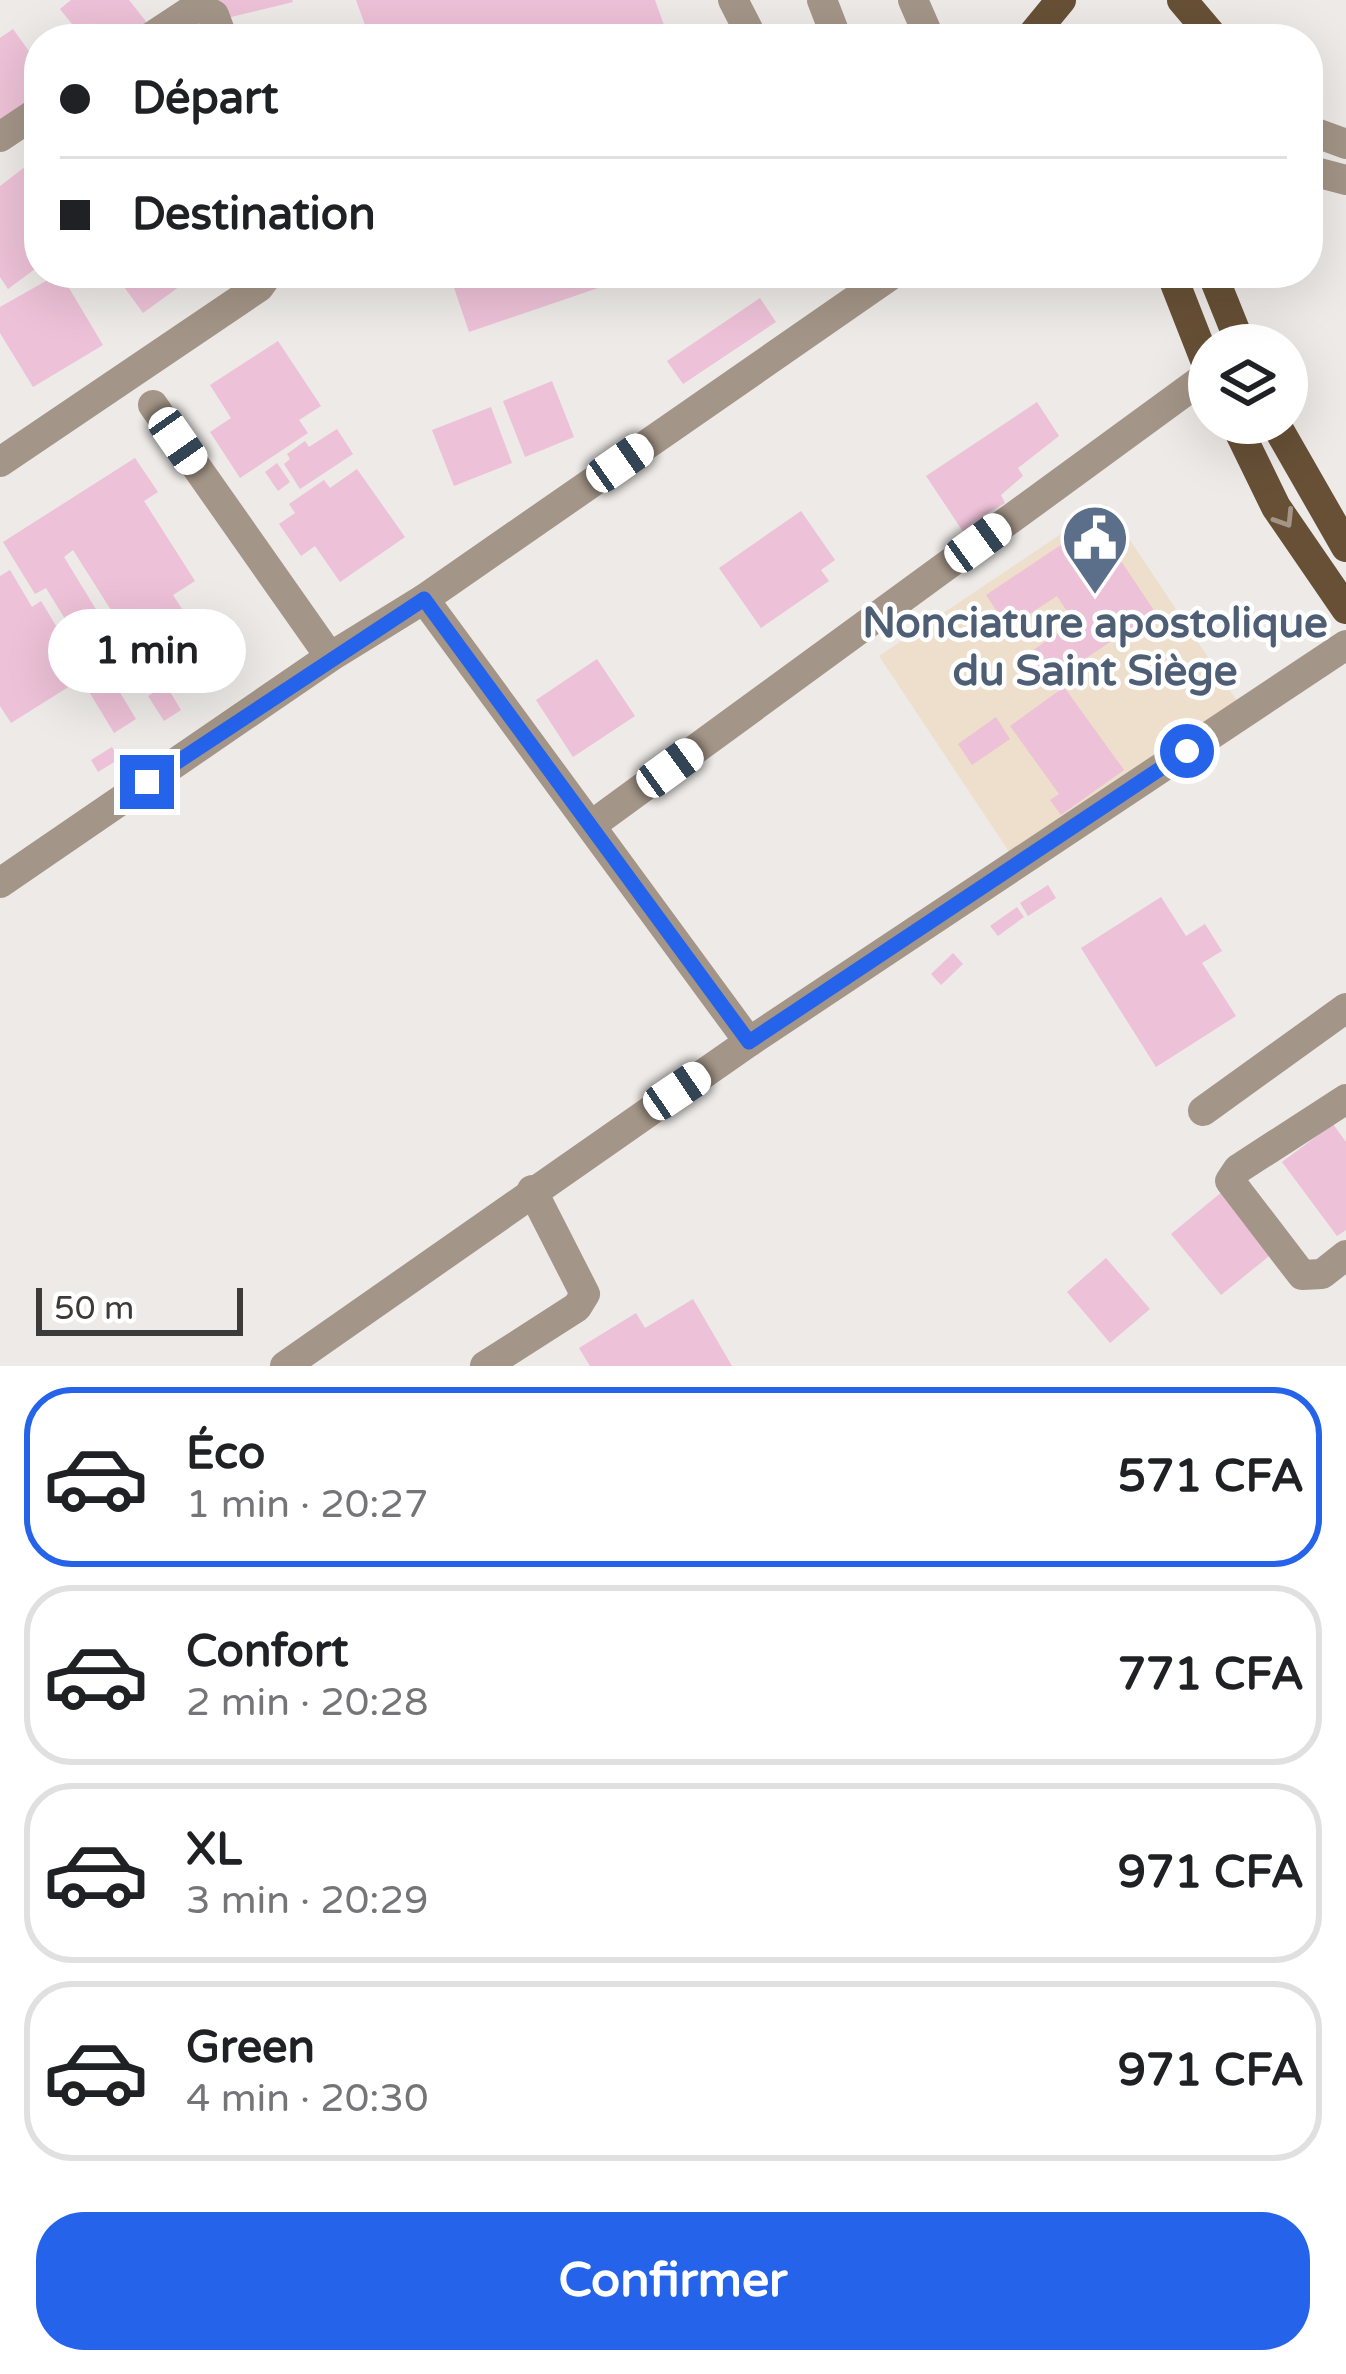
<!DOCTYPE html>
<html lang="fr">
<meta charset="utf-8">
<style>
body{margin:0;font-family:"Varela Round",sans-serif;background:#f2f2f2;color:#202124;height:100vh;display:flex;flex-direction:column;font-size:45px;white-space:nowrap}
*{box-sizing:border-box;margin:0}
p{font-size:39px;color:#757577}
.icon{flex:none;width:66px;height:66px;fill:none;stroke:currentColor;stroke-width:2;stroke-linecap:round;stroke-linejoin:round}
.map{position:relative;height:1366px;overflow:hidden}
.panel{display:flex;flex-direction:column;background:#fff;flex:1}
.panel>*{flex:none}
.guide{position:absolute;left:24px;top:24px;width:1299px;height:264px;border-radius:48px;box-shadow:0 12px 48px #0002;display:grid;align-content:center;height:264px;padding:0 36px;background:#fff}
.controls{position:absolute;left:1188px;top:324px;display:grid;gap:24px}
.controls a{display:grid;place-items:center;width:120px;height:120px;border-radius:50%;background:#fff;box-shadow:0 12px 48px #0002;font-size:60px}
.scale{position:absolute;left:36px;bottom:30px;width:207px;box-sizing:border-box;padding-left:12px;border:6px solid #3c3b39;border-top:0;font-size:33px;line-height:42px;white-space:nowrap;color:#3c3b39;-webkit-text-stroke:9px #fff;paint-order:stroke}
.end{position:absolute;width:54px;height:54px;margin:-27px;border:15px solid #2563eb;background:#fff;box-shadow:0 0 0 6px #fff}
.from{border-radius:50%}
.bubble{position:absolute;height:84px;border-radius:42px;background:#fff;box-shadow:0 12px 48px #0002;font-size:39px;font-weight:700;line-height:84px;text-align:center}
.car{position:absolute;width:36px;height:72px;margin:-36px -18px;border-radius:15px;box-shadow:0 0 9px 3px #0007;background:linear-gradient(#fff 24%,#345 0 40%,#fff 0 76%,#345 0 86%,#fff 0)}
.guide b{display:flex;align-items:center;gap:42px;height:114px;font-size:45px}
.guide b+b{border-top:3px solid #e0e0e0}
.guide i{width:30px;height:30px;background:#202124}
ul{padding:21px 0 0;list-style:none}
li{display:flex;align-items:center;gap:36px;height:180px;margin:0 24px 18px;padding:0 12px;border:6px solid #e0e0e0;border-radius:48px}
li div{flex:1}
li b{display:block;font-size:45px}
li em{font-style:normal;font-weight:700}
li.active{border-color:#2563eb}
li>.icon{width:108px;height:108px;stroke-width:1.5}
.cta{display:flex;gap:24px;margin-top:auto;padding:24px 36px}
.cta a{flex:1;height:138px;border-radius:48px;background:#2563eb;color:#fff;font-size:48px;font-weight:700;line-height:138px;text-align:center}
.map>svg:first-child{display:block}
.commercial{fill:#eddfcb}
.building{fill:#edc1d7}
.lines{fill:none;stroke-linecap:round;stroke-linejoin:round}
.minor{stroke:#a39587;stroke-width:30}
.major{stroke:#675036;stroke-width:30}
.oneway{stroke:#a49686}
.route{stroke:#2563eb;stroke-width:15}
.labels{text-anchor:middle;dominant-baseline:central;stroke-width:9;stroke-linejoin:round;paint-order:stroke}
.service-label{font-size:42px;font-weight:bold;fill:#4e5e75;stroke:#fff}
</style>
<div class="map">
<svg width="1346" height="1366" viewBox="0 0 1346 1366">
<rect width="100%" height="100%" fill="#edeae7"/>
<!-- commercial -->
<polygon class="commercial" points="1106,504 1243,710 1016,862 879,656"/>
<!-- building -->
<g class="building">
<polygon points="71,0 129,0 152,29 139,39 84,39 60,9"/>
<polygon points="205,0 292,0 293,2 210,22"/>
<polygon points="356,0 655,0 669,39 370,39"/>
<polygon points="13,29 39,65 39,107 0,135 0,38"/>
<polygon points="34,160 39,167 39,266 8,289 0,277 0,186"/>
<polygon points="60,273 103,345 33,387 0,333 0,307"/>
<polygon points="114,273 198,273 143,313"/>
<polygon points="449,273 639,273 639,274 469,332"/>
<polygon points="760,298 776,322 683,384 667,361"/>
<polygon points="278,341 321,406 299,420 308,433 240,478 210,432 231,418 210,385"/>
<polygon points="552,381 574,437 525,457 503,401"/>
<polygon points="1037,402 1059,436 1018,468 1023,476 1001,495 1005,503 983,516 987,522 966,536 926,476"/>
<polygon points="491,407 512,463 454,486 432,430"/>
<polygon points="337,429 353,454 300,489 284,464 290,459 287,454 305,441 309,447"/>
<polygon points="135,458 158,492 144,501 195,581 173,595 184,612 153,631 143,616 123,629 73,550 64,557 97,611 70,627 46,588 35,594 3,542"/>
<polygon points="277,463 290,482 278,491 265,472"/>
<polygon points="357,469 405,537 340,582 315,546 301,556 279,524 295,513 289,504 324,480 330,488"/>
<polygon points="801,511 835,560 821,570 829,581 761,628 719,568"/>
<polygon points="1095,522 1155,612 1046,685 1026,655 1074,622 1057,596 1008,628 986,595"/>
<polygon points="10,570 32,607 41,601 67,644 59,649 78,681 11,723 0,706 0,576"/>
<polygon points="109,629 139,676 121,687 92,639"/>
<polygon points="597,659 635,716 573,757 536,700"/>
<polygon points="107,671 136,719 114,733 85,685"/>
<polygon points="166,685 181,710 164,721 148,696"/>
<polygon points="1064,687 1124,770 1061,815 1050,800 1059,794 1010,726"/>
<polygon points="996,717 1010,739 972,765 958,744"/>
<polygon points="112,747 119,759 98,772 91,760"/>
<polygon points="1048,885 1056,898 1028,916 1020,903"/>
<polygon points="1161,897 1186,936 1205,924 1222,951 1202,963 1236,1016 1156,1067 1081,948"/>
<polygon points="1017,907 1024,917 998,936 990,926"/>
<polygon points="953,953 963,964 941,985 931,974"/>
<polygon points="1333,1124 1346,1142 1346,1230 1337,1236 1282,1162"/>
<polygon points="1223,1191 1273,1253 1221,1295 1171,1234"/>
<polygon points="1106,1258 1150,1309 1110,1343 1067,1292"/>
<polygon points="693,1299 732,1366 590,1366 579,1348 636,1313 645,1328"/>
</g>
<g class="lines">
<!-- minor -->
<g class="minor">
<polyline points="733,0 753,39"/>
<polyline points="822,0 837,39"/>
<polyline points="913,0 930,39"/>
<polyline points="148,39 198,6 214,15 223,39"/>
<polyline points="1308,130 1346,144"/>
<polyline points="0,137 39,111"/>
<polyline points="1308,170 1346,180"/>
<polyline points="153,405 330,657"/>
<polyline points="0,462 259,287 269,273"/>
<polyline points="424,599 749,1042"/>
<polyline points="593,824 1209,374"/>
<polyline points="0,883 330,657 424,599 894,273"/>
<polyline points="1346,1099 1238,1169 1230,1181 1302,1275 1322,1274 1346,1255"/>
<polyline points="1203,1111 1346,1008"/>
<polyline points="285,1366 749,1042 1346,645"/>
<polyline points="485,1366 577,1307 585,1294 532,1190"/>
</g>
<!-- major -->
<g class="major">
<polyline points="1182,0 1215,39"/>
<polyline points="1029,39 1061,0"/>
<polyline points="1171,273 1209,370"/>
<polyline points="1212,273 1241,345"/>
<polyline points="1235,423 1276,507 1346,609"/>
<polyline points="1275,423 1346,547"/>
</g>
</g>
<!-- one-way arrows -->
<defs><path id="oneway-chevron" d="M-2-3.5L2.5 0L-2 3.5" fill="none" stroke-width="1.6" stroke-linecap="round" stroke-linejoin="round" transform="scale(3)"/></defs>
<use class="oneway" href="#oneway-chevron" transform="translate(1285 519) rotate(58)"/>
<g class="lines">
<!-- route -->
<polyline class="route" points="147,782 424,599 749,1042 1187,751"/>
</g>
<!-- icons -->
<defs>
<g id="civic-pin" transform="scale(3.45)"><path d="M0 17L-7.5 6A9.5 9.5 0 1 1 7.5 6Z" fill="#5c6f8a" stroke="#fff"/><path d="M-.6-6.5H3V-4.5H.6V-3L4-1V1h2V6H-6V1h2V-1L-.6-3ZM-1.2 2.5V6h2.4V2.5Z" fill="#fff"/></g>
</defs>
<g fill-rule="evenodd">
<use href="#civic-pin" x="1095" y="538"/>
</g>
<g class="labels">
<!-- service labels -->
<g class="service-label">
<text x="1095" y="623">Nonciature apostolique<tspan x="1095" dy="48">du Saint Siège</tspan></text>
</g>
</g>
</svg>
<div class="controls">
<a><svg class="icon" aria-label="layers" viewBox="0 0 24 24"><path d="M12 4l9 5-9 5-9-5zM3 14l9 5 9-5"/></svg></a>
</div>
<div class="scale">50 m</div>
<i class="end from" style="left:1187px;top:751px"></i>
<i class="end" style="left:147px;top:782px"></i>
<div class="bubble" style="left:48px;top:609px;width:198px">1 min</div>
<i class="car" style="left:178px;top:441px;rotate:145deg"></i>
<i class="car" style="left:620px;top:463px;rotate:55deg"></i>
<i class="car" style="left:978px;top:543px;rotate:54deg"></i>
<i class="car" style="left:670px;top:768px;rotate:54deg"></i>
<i class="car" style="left:677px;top:1091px;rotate:56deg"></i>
<div class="guide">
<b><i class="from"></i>Départ</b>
<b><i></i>Destination</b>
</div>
</div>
<section class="panel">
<ul>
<li class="active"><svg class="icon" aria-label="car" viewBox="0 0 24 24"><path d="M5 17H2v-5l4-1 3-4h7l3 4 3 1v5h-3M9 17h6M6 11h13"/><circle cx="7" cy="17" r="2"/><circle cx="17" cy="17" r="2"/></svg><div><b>Éco</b><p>1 min · 20:27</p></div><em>571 CFA</em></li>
<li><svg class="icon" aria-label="car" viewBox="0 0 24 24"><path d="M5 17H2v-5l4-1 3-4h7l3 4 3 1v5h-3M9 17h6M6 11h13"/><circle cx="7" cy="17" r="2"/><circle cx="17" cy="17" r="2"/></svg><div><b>Confort</b><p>2 min · 20:28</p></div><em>771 CFA</em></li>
<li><svg class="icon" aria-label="car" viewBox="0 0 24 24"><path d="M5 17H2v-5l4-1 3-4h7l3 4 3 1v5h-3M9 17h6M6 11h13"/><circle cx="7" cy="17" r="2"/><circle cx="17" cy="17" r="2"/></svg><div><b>XL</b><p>3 min · 20:29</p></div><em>971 CFA</em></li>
<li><svg class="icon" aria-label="car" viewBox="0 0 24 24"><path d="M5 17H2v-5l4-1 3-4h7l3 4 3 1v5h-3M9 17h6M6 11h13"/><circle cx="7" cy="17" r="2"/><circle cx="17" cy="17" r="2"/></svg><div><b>Green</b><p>4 min · 20:30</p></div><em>971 CFA</em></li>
</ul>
<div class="cta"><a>Confirmer</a></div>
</section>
